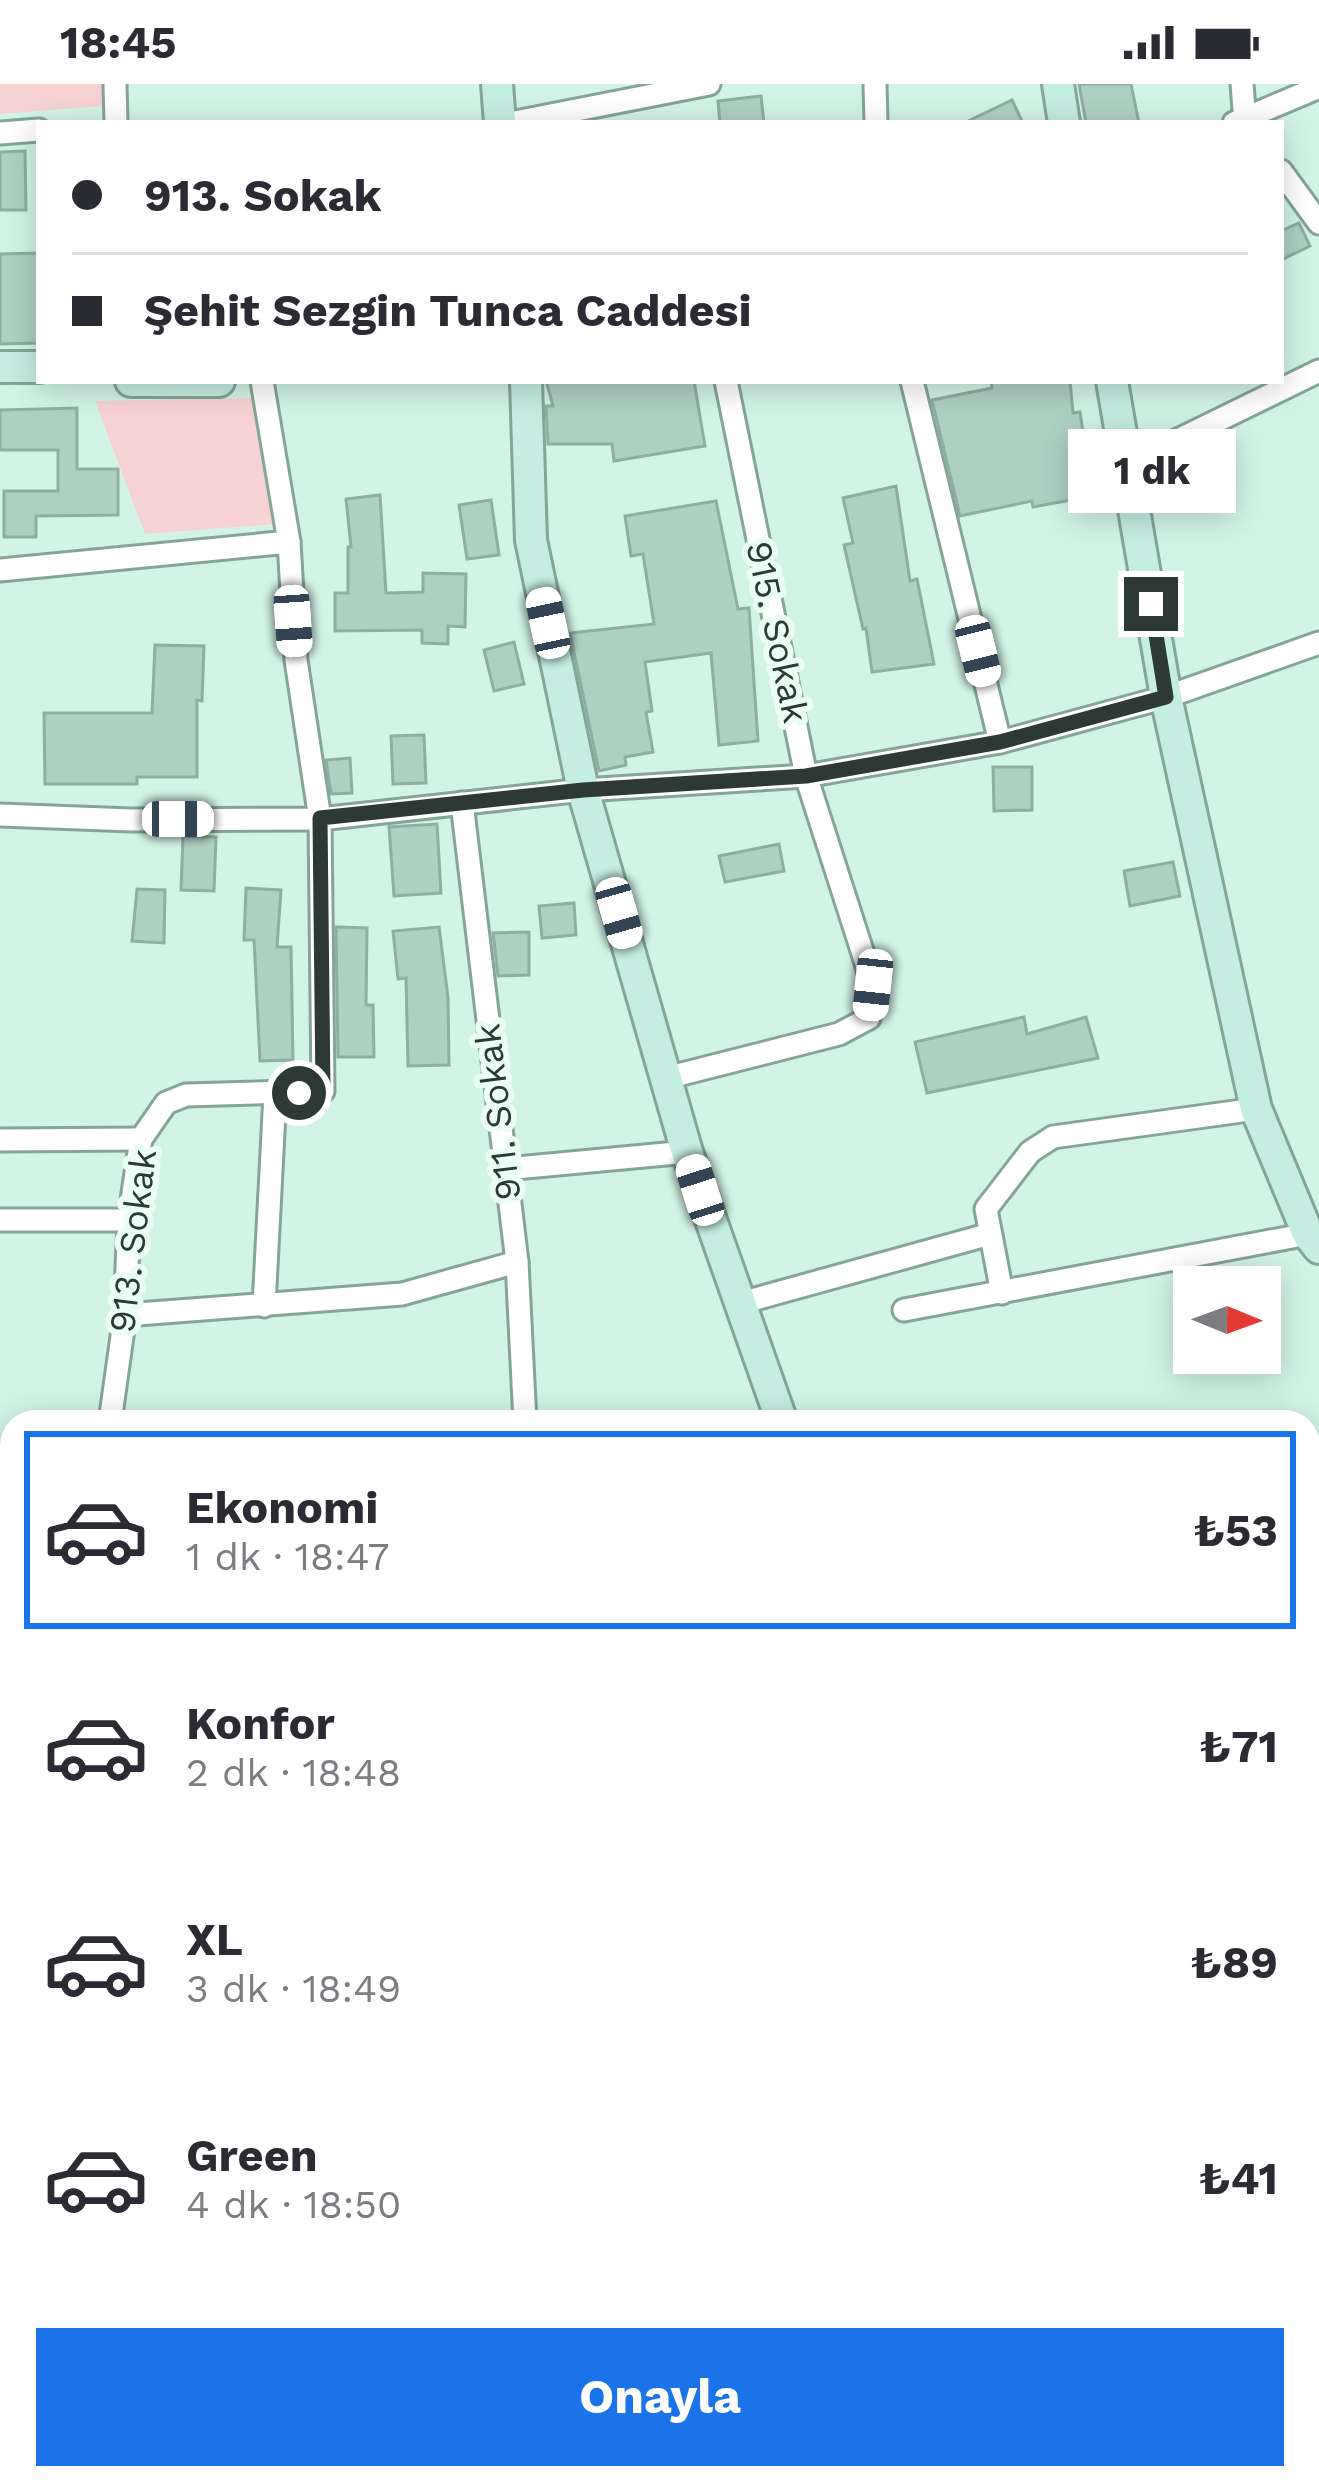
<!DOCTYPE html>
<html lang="tr">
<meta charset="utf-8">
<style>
body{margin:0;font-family:"Work Sans",sans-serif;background:#f7f7f7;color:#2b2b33;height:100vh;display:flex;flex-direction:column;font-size:45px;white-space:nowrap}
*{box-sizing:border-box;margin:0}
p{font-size:39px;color:#7c7c81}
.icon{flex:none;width:66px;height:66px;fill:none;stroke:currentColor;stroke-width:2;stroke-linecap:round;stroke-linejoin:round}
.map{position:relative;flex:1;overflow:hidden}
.details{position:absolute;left:0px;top:1326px;width:1320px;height:1080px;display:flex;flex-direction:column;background:#fff;border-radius:36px 36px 0 0;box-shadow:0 6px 30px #0003}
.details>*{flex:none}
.guide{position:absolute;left:36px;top:36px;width:1248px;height:264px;border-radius:0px;box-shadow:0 6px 30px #0003;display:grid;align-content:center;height:264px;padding:0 36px;background:#fff}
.needle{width:78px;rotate:91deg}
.tools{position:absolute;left:1173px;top:1182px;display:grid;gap:24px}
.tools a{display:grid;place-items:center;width:108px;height:108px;border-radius:0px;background:#fff;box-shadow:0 6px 30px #0003;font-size:60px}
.end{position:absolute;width:54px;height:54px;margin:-27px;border:15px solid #2c3934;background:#fff;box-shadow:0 0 0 6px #fff}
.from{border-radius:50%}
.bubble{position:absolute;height:84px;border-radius:0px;background:#fff;box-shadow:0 6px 30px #0003;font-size:39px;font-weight:700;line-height:84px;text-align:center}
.car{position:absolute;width:36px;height:72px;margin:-36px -18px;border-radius:15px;box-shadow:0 0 9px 3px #0007;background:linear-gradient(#fff 24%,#345 0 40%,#fff 0 76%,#345 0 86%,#fff 0)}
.guide b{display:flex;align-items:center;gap:42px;height:114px;font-size:45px}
.guide b+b{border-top:3px solid #e1e1e2}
.guide i{width:30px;height:30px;background:#2b2b33}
ul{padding:21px 0 0;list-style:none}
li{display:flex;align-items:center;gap:36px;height:198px;margin:0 24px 18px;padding:0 12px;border:6px solid transparent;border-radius:0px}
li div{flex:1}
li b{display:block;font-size:45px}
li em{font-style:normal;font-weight:700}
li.active{border-color:#1a73e8}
li>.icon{width:108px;height:108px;stroke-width:1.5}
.button{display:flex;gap:24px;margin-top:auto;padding:24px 36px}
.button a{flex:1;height:138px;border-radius:0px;background:#1a73e8;color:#fff;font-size:48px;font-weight:700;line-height:138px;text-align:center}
.status{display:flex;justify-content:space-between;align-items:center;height:84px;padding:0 60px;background:#fff;direction:ltr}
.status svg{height:33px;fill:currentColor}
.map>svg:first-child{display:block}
.built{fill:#bfead9}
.green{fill:#f7d2d3}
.building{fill:#aed0c3;stroke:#8daea1;stroke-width:3}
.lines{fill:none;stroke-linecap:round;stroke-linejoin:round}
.street-casing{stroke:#84a598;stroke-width:27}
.secondary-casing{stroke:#84a598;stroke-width:36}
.primary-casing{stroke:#36967a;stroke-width:39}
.street{stroke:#fff;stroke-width:21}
.secondary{stroke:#c4eee2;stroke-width:30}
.primary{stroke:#8adec6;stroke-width:33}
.route{stroke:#2c3934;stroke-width:15}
.labels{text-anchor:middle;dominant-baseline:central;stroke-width:12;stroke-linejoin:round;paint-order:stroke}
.street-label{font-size:36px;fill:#2c3934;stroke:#eafef6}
</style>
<div class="status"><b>18:45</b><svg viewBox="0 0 49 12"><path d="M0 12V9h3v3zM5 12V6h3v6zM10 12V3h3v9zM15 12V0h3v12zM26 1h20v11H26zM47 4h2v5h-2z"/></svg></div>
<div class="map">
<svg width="1319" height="2406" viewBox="0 0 1319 2406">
<rect width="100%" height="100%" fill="#d2f4e7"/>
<!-- built -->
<polygon class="built" points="1308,1480 1319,1481 1319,1641 1308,1642"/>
<!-- green -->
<g class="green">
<polygon points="0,0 102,0 102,22 0,30"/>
<polygon points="252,314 276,440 145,450 95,317"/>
</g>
<!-- building -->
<g class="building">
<polygon points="1079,0 1131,0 1139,39 1086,39"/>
<polygon points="761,12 764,39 720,39 718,17"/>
<polygon points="1012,16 1023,39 964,39"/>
<polygon points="25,67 26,126 0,126 0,68"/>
<polygon points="1299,139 1310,162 1281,176 1281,147"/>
<polygon points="39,169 39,259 0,260 0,170"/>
<polygon points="546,297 694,297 705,362 614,377 612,360 548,360 546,322 553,322"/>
<polygon points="991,297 1070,297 1073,329 1080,328 1093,412 1033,423 1032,417 960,432 932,316 992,304"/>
<polygon points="77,324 77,385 118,385 118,431 36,432 36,453 4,453 4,407 58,407 58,366 0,366 0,326"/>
<polygon points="896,402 910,497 917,495 934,580 872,588 866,544 863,545 844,461 853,459 843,414"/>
<polygon points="380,411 386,509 423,508 423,489 466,490 465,543 448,542 448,560 422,559 422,546 335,547 335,509 348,509 348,463 351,463 346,415"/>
<polygon points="491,416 499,471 467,475 459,421"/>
<polygon points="716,417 738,525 749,524 758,657 719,661 711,569 645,578 652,627 646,628 653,668 625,673 626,681 599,687 570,549 654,540 643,470 631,472 625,432"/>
<polygon points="514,558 524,600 494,607 484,566"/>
<polygon points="155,561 204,562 202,617 197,616 197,693 137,693 137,700 45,700 44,629 152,629"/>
<polygon points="424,651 426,699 393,700 391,652"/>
<polygon points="350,674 352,709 331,710 326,676"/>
<polygon points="993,683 1032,683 1032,726 994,727"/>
<polygon points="437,740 441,809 394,812 389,743"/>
<polygon points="183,752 216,753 214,807 181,806"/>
<polygon points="779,760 784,787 725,798 719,772"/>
<polygon points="1173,778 1180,812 1130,822 1124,787"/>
<polygon points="246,804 281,806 277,863 291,863 293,976 260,977 254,856 244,856"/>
<polygon points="137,805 165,806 164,859 132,857"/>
<polygon points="574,819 576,851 542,854 539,822"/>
<polygon points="336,843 367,844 366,921 373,921 374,973 338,973"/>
<polygon points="439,843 448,913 449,981 408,982 406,894 398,895 393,847"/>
<polygon points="529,848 529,891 498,892 493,849"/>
<polygon points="1024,933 1027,950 1086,933 1098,974 927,1009 915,958"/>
</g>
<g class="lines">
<!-- street casing -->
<g class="street-casing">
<g id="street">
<polyline points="115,0 116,39"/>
<polyline points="875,0 876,39"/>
<polyline points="1242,0 1245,39"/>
<polyline points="510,39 709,0"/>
<polyline points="1234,39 1319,3"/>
<polyline points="0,49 39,46"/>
<polyline points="1281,87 1319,139"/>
<polyline points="912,297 1000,658"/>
<polyline points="1129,380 1319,287"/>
<polyline points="0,486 289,458"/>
<polyline points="462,719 517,1178 525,1338"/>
<polyline points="0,731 131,736 320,735 583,706 806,692 1000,658 1166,613 1319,559"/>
<polyline points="666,994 839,950 869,934 873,901 806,692 726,297"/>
<polyline points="0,1056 141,1055"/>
<polyline points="505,1085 687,1068"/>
<polyline points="0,1136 129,1136"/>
<polyline points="1002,1209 986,1125 1030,1068 1053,1053 1256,1025"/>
<polyline points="737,1220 990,1150"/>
<polyline points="264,1222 275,1010"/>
<polyline points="904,1226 1308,1150"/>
<polyline points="125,1231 402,1210 517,1178"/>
<polyline points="110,1338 125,1231 129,1136 141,1055 166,1019 186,1011 323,1007 320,735 296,576 289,458 262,297"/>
<polyline points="0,1553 12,1553"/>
<polyline points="1308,1666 1319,1664"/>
<polyline points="0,1800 12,1799"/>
<polyline points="1308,1929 1319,1924"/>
<polyline points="729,2406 730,2394"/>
</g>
</g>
<!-- secondary casing -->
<g class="secondary-casing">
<g id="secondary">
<polyline points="497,0 500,39"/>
<polyline points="1058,0 1064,39"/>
<polyline points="0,283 39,283"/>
<polyline points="131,297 219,297"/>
<polyline points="526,297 531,456 583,706 687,1068 782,1338"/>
<polyline points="1112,297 1166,613 1256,1025 1308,1150 1319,1164"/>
<polyline points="1308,2357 1319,2348"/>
<polyline points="1062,2394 1063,2406"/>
<polyline points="1265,2406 1275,2394"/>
</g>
</g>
<!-- primary casing -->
<g class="primary-casing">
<g id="primary">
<polyline points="0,1387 12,1388"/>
<polyline points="1308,1451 1319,1451"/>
</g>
</g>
<!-- street -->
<use href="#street" class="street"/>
<!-- secondary -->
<use href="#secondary" class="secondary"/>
<!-- primary -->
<use href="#primary" class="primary"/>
</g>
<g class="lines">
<!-- route -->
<polyline class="route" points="299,1009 323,1007 320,734 583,706 806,692 1000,658 1166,613 1151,520"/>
</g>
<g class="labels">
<!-- street labels -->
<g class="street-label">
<text transform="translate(777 548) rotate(78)">915. Sokak</text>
<text transform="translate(498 1028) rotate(-97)">911. Sokak</text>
<text transform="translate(133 1157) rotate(-83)">913. Sokak</text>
</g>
</g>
</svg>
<div class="tools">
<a><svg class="needle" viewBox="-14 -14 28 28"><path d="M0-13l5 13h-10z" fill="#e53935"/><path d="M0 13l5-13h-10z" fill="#7c7c81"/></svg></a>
</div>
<i class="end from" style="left:299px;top:1009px"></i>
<i class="end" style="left:1151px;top:520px"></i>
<div class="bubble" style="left:1068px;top:345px;width:168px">1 dk</div>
<i class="car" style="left:293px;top:537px;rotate:176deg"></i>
<i class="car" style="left:548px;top:539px;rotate:348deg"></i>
<i class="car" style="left:978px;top:567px;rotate:166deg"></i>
<i class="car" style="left:178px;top:735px;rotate:90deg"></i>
<i class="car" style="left:619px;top:829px;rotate:164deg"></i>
<i class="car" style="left:873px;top:901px;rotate:186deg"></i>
<i class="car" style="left:700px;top:1106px;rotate:342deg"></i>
<div class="guide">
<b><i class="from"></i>913. Sokak</b>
<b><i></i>Şehit Sezgin Tunca Caddesi</b>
</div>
<section class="details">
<ul>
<li class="active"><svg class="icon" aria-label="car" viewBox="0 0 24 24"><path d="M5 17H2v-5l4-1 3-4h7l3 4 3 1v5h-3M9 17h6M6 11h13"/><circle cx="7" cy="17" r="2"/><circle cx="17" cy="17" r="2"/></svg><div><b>Ekonomi</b><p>1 dk · 18:47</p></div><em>₺53</em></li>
<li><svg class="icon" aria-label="car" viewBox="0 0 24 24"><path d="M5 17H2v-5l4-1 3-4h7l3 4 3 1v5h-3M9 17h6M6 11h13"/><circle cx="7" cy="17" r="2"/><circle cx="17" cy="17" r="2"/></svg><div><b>Konfor</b><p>2 dk · 18:48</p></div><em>₺71</em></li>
<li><svg class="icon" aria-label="car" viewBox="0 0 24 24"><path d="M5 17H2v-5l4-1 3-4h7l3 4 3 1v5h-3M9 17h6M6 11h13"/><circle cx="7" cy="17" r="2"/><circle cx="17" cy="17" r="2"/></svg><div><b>XL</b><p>3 dk · 18:49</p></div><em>₺89</em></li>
<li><svg class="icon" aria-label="car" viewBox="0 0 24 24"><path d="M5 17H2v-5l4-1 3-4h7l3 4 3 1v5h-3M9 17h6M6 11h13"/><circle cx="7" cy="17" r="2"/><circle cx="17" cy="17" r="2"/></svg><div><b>Green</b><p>4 dk · 18:50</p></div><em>₺41</em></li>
</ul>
<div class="button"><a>Onayla</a></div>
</section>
</div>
